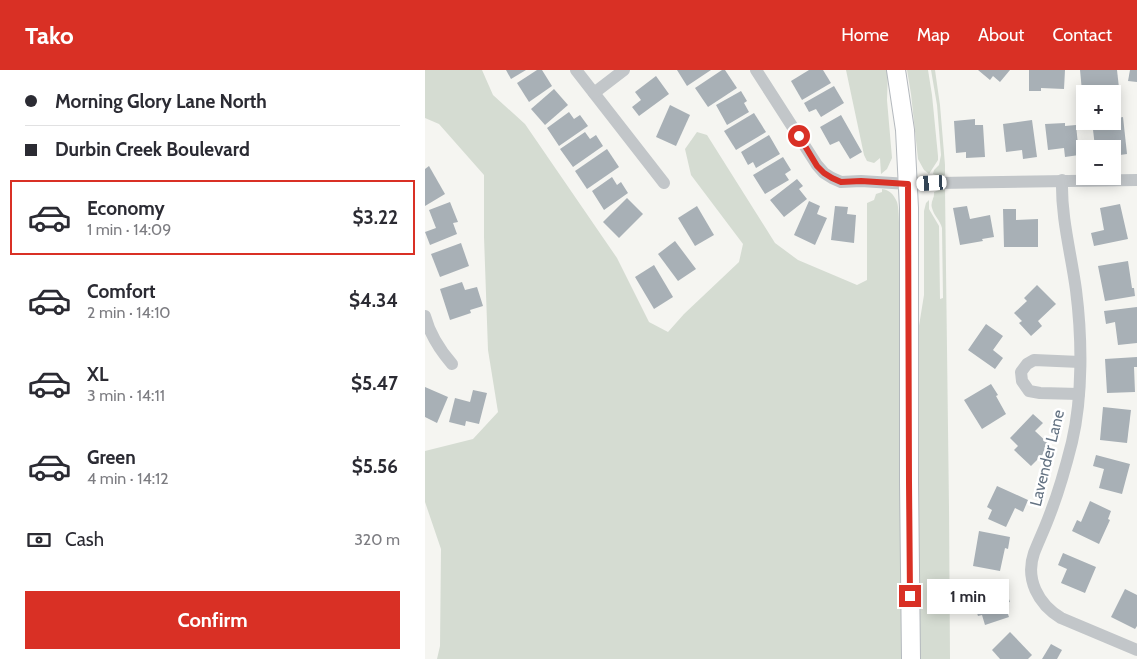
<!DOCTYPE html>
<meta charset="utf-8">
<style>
body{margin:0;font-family:Cabin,sans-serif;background:#f2f2f3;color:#2b2b33;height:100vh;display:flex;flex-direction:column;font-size:19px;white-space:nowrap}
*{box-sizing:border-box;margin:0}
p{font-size:16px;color:#7c7c81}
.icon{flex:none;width:28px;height:28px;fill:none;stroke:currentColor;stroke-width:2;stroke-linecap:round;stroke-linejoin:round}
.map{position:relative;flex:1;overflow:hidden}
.side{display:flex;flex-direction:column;background:#fff;width:425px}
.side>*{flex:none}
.guide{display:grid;align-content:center;height:110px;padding:0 25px;background:#fff}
.buttons{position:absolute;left:651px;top:15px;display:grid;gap:10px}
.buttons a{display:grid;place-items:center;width:45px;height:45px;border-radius:0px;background:#fff;box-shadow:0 2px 12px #0003;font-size:25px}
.end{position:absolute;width:22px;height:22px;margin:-11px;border:6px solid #d93025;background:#fff;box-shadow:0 0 0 2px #fff}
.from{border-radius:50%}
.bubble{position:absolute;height:35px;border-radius:0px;background:#fff;box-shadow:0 2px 12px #0003;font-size:16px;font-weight:800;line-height:35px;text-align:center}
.car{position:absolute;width:15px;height:30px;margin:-15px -8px;border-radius:6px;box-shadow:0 0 4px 1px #0007;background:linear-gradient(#fff 24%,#345 0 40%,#fff 0 76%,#345 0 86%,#fff 0)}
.guide b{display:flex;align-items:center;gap:18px;height:48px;font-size:19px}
.guide b+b{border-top:1px solid #e1e1e2}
.guide i{width:12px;height:12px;background:#2b2b33}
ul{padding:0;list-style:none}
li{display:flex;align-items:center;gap:15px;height:75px;margin:0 10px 8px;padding:0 15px;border:2px solid transparent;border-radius:0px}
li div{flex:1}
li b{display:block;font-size:19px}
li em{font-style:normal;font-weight:800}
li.selected{border-color:#d93025}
li>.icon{width:45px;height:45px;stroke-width:1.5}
.pay{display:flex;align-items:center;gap:12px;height:55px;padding:0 25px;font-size:19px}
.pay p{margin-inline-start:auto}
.primary-button{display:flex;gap:10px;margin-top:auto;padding:10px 25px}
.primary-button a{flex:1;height:58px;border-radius:0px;background:#d93025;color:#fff;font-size:20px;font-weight:800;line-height:58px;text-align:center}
header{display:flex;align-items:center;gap:30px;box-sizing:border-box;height:70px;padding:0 25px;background:#d93025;color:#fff}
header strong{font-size:24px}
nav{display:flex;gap:28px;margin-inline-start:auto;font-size:18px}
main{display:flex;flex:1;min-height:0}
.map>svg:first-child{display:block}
.green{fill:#d5dcd2}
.building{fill:#a8b0b6}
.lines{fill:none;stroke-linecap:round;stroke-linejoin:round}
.secondary-casing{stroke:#b4b9be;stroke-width:20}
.street{stroke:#c2c6c9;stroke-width:12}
.secondary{stroke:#fff;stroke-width:18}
.route{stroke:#d93025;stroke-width:6}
.labels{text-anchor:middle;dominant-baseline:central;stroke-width:5;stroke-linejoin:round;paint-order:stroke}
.street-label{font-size:16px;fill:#647383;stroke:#fff}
</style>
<header>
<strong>Tako</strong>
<nav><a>Home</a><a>Map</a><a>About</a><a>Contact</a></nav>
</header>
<main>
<section class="side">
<div class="guide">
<b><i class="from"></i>Morning Glory Lane North</b>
<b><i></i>Durbin Creek Boulevard</b>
</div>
<ul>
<li class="selected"><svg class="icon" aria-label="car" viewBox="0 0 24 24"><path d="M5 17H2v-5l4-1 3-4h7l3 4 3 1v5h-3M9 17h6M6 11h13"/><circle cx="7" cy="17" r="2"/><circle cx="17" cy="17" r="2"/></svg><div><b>Economy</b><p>1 min · 14:09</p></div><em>$3.22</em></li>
<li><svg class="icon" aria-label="car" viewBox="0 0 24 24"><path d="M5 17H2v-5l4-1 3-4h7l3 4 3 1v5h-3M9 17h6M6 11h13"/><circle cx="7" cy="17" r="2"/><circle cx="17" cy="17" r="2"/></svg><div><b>Comfort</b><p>2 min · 14:10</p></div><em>$4.34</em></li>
<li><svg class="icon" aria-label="car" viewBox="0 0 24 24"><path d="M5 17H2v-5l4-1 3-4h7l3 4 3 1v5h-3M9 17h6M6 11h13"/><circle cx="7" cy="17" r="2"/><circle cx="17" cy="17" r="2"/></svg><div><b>XL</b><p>3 min · 14:11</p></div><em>$5.47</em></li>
<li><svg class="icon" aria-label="car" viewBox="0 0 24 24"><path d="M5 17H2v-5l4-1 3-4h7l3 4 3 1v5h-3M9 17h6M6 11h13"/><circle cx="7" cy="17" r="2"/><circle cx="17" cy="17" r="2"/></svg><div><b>Green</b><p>4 min · 14:12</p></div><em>$5.56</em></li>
</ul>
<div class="pay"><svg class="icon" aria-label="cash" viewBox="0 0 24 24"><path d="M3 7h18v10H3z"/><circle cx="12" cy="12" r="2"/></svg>Cash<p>320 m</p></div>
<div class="primary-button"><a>Confirm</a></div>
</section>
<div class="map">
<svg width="712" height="589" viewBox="0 0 712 589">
<rect width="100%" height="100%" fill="#f5f5f1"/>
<!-- green -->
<g class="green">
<path d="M0,0H57L68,25L100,54L192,188L224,252L243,262L259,244L314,192L318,174L266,105L260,79L272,62L282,65L350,173L373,190L432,215L442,210V133L449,130L451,124L457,122V119C465,120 469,125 472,132C475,142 474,170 474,182L478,589H12L15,576L16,479L0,432V381L48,369L73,342L63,280L59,167V105L14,54L0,48Z"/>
<polygon points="421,0 463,0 462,30 467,88 462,99 456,104 455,88 449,93 442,91 439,85"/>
<polygon points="482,0 503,0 507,25 513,86 513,90 504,104 499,100 493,89 486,24"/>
<polygon points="506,0 510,0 515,35 520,95 520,105 514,106 508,104 509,100 514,95 516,85 512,35"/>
<path d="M520,119L524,438L525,589H491L490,366L493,262L499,225V141L501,133L504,130V139L514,156L515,229L518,228L517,158C515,150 509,146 507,138C505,132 510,128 509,122L514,120Z"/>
</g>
<!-- building -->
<g class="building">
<polygon points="81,0 101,0 86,9"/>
<polygon points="112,0 117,0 127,16 104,32 92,13"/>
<polygon points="252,0 286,0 262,16"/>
<polygon points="297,0 300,0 312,18 283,37 270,18"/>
<polygon points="384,0 398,0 406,13 377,30 366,11"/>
<polygon points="553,0 585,0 575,12 568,6 565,10"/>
<polygon points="604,0 640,0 639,19 616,18 616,21 604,21"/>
<polygon points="655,0 692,0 694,18 657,21"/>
<polygon points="705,0 712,0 712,12 703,11"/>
<polygon points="231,6 244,24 214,46 207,37 216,30 210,22"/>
<polygon points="409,16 419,33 396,47 391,39 384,42 379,33"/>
<polygon points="129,19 143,35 120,55 106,39"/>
<polygon points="316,21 322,31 319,33 324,42 302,55 291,35"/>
<polygon points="245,35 265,45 251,76 231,67"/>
<polygon points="144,42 149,49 155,45 163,56 134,76 122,58"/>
<polygon points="329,43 341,62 311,80 299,61"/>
<polygon points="416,45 437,82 425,89 414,71 405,75 395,57"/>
<polygon points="698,47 702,84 688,86 688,79 686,79 685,75 670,77 667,51 688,51 688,49"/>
<polygon points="550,49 550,55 558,55 560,87 541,88 541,82 531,83 529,51"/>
<polygon points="607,50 612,87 598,89 597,80 581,82 578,54"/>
<polygon points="640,53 640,56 651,55 654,85 640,87 639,78 623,80 620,54"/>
<polygon points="160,62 165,69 171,65 178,76 148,97 135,79"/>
<polygon points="344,65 355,84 331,98 328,92 323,95 316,82"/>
<polygon points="182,79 194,97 162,119 150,101"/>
<polygon points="358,87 366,100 360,104 364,110 340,124 328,105"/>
<polygon points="4,96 20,124 0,136 0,99"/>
<polygon points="187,107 192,115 196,112 203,123 179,140 167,121"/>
<polygon points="372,109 378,116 374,119 382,129 359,147 345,130"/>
<polygon points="202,128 218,144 194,168 178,152"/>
<polygon points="384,131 395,136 392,144 402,148 390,175 369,165"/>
<polygon points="25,132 33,152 28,153 32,164 5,175 0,162 11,158 4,140"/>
<polygon points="695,134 703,169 669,176 666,163 679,160 675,138"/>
<polygon points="272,136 289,165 270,176 253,148"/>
<polygon points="410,136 423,137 422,144 431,145 429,173 406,170"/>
<polygon points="542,136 545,149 565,145 569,167 557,169 558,171 535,175 528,138"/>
<polygon points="578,139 591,139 591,150 613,149 613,177 579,177"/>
<polygon points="250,171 271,199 253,211 233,184"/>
<polygon points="36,173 44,196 15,207 6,184"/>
<polygon points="703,191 707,218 709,218 710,226 680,231 673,196"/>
<polygon points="229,195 248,227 229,239 210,207"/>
<polygon points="37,212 40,220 52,217 58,236 45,240 46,243 25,250 15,219"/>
<polygon points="612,215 631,234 613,251 617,256 606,266 594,253 597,251 589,243 602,231 599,228"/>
<polygon points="712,237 712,273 693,275 690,252 681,254 679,241"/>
<polygon points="561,254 578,266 568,280 578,288 570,299 543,280"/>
<polygon points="712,287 712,297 709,297 710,322 682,323 680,289"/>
<polygon points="566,314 573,325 571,326 581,344 557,359 539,330"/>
<polygon points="0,317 23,327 12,353 0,347"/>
<polygon points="48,320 62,323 54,354 41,351 40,356 24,352 30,328 45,332"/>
<polygon points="678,337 706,340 702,373 675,370"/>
<polygon points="608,344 618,353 610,361 626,376 606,396 589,380 593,376 585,368"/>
<polygon points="671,385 705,394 697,424 674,418 679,399 668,396"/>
<polygon points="572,416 603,430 598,442 590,438 581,457 563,449 567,440 562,437"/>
<polygon points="665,431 686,441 683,449 685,450 674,474 647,461 652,450 656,452"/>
<polygon points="554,461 585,467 583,479 580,478 575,501 548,496"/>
<polygon points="638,483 671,497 660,523 636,513 642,499 633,495"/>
<polygon points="580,517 585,532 579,533 584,547 560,555 557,545 553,546 547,528"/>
<polygon points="700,519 712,525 712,556 710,559 686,547"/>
<polygon points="585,562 607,585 603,589 575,589 567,580"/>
<polygon points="626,574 637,580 632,589 617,589"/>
</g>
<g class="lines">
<!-- secondary casing -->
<g class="secondary-casing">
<polyline id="secondary" points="471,0 480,60 484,138 484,412 486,589"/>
</g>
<!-- street -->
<g class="street">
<polyline points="151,0 239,113"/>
<polyline points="331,0 392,95 399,103 407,108 416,112 436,111 483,114 513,113 712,110"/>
<polyline points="169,23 199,0"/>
<path d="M637,110C636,148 646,183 651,220C657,267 658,325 647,372C641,396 634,421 625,444C620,458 614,470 609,483C600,509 613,534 636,548L712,580"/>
<path d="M0,246C5,265 14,279 27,294"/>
<polyline points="654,324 615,323 604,321 597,311 596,302 602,294 609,290 655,292"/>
</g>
<!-- secondary -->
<use href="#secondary" class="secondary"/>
</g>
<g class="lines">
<!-- route -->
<polyline class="route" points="374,66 392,96 399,103 407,108 416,112 436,111 483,114 484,412 485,526"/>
</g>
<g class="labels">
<!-- street labels -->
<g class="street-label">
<text transform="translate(622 388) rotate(-76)">Lavender Lane</text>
</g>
</g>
</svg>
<div class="buttons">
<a>+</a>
<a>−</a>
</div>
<i class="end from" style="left:374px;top:66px"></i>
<i class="end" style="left:485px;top:526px"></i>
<div class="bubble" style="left:502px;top:509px;width:82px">1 min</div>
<i class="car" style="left:507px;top:113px;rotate:267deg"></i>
</div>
</main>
